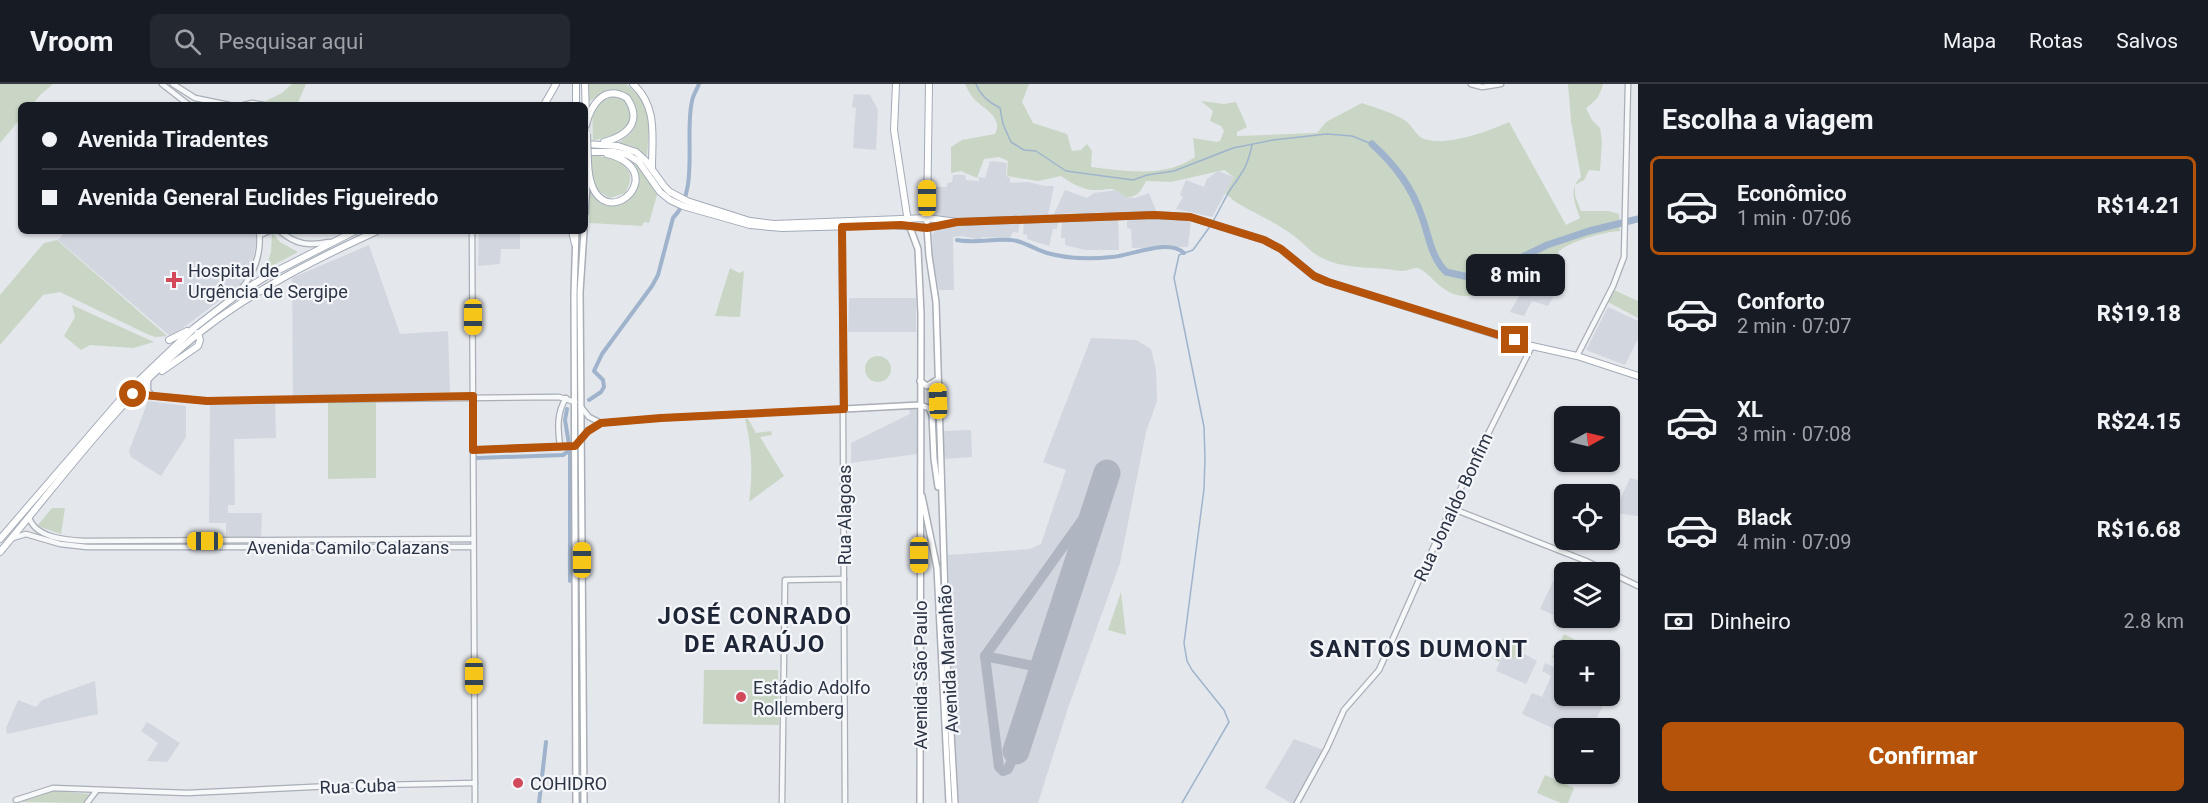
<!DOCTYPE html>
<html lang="pt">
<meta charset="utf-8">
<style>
body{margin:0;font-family:Roboto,sans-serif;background:#242831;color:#f1f3f6;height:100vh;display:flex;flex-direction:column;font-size:22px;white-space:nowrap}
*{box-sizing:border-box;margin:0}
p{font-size:20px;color:#9ea1a6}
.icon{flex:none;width:33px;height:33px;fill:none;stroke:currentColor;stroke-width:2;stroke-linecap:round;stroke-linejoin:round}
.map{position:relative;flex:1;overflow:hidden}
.drawer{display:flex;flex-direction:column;background:#171b24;width:570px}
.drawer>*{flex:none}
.top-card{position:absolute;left:18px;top:18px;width:570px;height:132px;border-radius:9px;box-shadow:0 2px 4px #0004;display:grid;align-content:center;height:132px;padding:0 24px;background:#171b24}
.needle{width:39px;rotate:82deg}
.tools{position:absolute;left:1554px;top:322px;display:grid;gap:12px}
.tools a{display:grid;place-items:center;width:66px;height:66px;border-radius:9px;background:#171b24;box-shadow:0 2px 4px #0004;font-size:30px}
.end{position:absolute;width:27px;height:27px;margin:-14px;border:8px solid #b45309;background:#fff;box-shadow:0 0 0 3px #fff}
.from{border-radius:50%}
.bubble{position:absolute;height:42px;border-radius:9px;background:#171b24;box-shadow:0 2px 4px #0004;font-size:20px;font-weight:800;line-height:42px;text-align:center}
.car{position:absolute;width:18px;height:36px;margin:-18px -9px;border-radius:8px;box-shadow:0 0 4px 2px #0007;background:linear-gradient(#f5c518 24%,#345 0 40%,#f5c518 0 76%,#345 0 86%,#f5c518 0)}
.top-card b{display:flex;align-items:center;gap:21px;height:57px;font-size:22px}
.top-card b+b{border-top:2px solid #363941}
.top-card i{width:15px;height:15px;background:#f1f3f6}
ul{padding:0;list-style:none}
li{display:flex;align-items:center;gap:18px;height:99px;margin:0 12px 9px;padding:0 12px;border:3px solid transparent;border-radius:9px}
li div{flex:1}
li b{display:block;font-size:22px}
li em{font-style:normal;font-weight:800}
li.on{border-color:#b45309}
li>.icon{width:54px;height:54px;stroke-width:1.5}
h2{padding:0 24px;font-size:27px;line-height:72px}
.pay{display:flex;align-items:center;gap:15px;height:66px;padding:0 24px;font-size:22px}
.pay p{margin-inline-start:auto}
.button{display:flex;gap:12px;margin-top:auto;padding:12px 24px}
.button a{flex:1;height:69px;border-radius:9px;background:#b45309;color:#fff;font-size:24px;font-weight:800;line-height:69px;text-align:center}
header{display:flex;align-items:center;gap:36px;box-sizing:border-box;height:84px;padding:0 30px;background:#171b24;border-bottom:2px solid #363941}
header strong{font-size:28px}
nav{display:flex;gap:33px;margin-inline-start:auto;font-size:21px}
.search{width:420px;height:54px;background:#242831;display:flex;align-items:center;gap:15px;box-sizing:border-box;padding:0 21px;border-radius:9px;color:#9ea1a6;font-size:22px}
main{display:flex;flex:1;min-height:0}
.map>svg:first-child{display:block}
.built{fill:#d2d6de}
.green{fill:#c9d6c5}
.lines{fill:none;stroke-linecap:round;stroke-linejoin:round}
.stream{stroke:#9fb4cc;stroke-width:1.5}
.canal{stroke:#9fb4cc;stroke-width:4}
.river{stroke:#9fb4cc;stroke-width:7}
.taxiway{stroke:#b0b6c1;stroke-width:10}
.runway{stroke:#b0b6c1;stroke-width:27}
.tertiary-casing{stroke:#a9aeb7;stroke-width:7}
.secondary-casing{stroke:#a9aeb7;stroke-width:8}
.primary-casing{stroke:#a3abb8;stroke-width:8}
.tertiary{stroke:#f7f8fa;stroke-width:4.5}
.secondary{stroke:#fff;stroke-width:5}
.primary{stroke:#fff;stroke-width:6}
.primary-bridge-casing{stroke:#a3abb8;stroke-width:8;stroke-linecap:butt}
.primary-bridge{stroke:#fff;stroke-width:6}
.route{stroke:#b45309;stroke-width:8}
.poi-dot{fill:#d1495b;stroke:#f4f6f9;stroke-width:2}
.labels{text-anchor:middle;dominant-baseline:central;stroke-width:4.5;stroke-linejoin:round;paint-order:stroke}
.poi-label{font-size:18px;fill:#2b3445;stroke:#f4f6f9;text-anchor:start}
.street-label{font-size:18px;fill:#2b3445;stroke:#f4f6f9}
.district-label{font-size:24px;font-weight:bold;letter-spacing:1.5px;fill:#1d2536;stroke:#f4f6f9}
</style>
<header>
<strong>Vroom</strong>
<div class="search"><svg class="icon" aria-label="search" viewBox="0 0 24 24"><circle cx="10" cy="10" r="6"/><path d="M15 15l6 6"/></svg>Pesquisar aqui</div>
<nav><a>Mapa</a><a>Rotas</a><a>Salvos</a></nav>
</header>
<main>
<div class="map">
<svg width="1638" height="719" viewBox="0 0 1638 719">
<rect width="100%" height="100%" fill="#e4e7ec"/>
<!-- built -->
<g class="built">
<polygon points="854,10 870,11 878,26 876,66 853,64 856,24 852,23"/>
<polygon points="990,77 1007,79 1006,92 1010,94 1010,99 1028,98 1045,102 1054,102 1048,131 952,135 931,132 932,103 947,103 947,99 952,98 953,91 965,91 966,96 979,97 978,93 985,94"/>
<polygon points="1218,87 1234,93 1212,133 1176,125 1183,113 1180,111 1186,96 1204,103 1207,95"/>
<polygon points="1065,106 1087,114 1094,109 1117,106 1125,113 1135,114 1149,109 1156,127 1054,130"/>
<polygon points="1164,133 1191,137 1188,163 1132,164 1131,145 1127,144 1127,135"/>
<polygon points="1118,135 1119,166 1085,166 1065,161 1065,154 1061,154 1062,137"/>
<polygon points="1020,137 1018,149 1013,148 1010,154 982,153 981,156 962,152 953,153 954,206 939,206 933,177 932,150 940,144 957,139"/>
<polygon points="1024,138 1058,138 1057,145 1053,145 1049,162 1027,155 1027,151 1023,150"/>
<polygon points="66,147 257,147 257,151 252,180 240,201 171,253 58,156"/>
<polygon points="479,148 520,148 520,165 501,165 500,180 478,182"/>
<polygon points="369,161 400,250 448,247 450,308 293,312 292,194"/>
<polygon points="1522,200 1555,210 1548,222 1532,217 1524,232 1510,228 1518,214"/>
<polygon points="849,214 916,214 916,248 848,248"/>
<polygon points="1608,223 1638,237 1638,255 1625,281 1586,266"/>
<polygon points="1091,254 1136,256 1151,265 1156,286 1157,317 1146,348 1120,479 1068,624 1038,719 959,719 952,610 948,471 1030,465 1041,460 1066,386 1043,378"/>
<polygon points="148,317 186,322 186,353 161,392 131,373 129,367"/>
<polygon points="275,320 276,354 234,355 235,421 228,421 228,429 262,429 261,454 226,453 226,439 209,439 210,321"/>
<polygon points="917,322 917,370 851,379 851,359 910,330 909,324"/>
<polygon points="971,346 972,373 944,375 944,347"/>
<polygon points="1630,394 1638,396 1638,432 1614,429"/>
<polygon points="1558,487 1564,490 1564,519 1558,533 1540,525"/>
<polygon points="1519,567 1537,577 1526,600 1496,587 1502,572"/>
<polygon points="1545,579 1564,588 1564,612 1608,612 1591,645 1579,645 1564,638 1559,647 1522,630 1532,609 1542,613 1551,592 1542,587"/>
<polygon points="95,597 98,630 7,650 6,644 18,616 36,623 42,616"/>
<polygon points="147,638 180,659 167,678 147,677 158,659 141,647"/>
<polygon points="1294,655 1324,666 1295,719 1291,719 1265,704"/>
</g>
<!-- green -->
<g class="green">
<polygon points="0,0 53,0 41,10 32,21 21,21 21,34 0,59"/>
<polygon points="292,0 306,0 297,21 262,19 282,9"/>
<path d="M589,0H626C654,23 650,39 647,72L632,62L618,59C624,54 632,50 635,42C638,37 637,29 635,23C627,0 605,6 589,18Z"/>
<path d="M965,0H1029L1022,18L1033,39L1067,50L1072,67L1081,66L1087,60L1092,67L1091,83C1126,87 1165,94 1195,73L1193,54L1217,58L1220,57L1224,47L1221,42L1210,37L1213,27L1201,17L1224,20L1236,18L1247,43L1237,48V52L1317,49L1326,38L1362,19C1376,24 1394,29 1406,37C1412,42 1416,51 1422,54C1444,64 1489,47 1509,38L1566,141L1580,134C1575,119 1568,105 1581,93L1571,37L1568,0H1603C1600,12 1596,17 1586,24L1592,36L1600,44L1602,57L1600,87L1589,86L1584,96L1575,101V112L1581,127H1608L1619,130L1620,147C1603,148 1570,157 1558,168L1565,183C1545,195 1538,180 1522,186C1516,188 1509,190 1505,192C1491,200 1482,213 1465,212C1440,212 1427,183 1416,184C1412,184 1408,187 1403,187C1397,187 1391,185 1385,185C1363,183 1342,184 1322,174C1311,169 1304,159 1294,152C1277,139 1258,131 1239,120C1233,117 1230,112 1225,110L1234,93L1224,86L1171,98L1146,97C1141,107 1137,114 1125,113C1110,100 1110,107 1093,106C1081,105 1071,99 1061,92L1038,97L1007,92L1008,77L999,73L984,75L977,94L961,87L951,89V63L962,56L995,50C1003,34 986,26 975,16C971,12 968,6 965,0Z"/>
<path d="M607,12L624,13C641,42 621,52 593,56C593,35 589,26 607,12Z"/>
<path d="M612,70C637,73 645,92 657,111L649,139L644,138L642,142L589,139L588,104L599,118C628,126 651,98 630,77C626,73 618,72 612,70Z"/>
<path d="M591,71C615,74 642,81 625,109L610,114C590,105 592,90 591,71Z"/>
<polygon points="272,149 280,158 298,168 266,185 271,168"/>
<polygon points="57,156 167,252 155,253 147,250 60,208 43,211 0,261 0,211 44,159"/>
<polygon points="730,184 739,189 744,187 740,233 715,232"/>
<polygon points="1614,206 1638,217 1638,234 1608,218"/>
<polygon points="72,221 154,258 133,264 90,261 81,266 64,252 75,233"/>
<circle cx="878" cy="285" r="13"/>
<polygon points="328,316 376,316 376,394 328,395"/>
<path d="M745,335H748L756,349L771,347L772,351L760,353L784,392L749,418C753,389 752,363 745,335Z"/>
<polygon points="52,424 65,424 61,450 37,442"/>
<polygon points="1121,508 1126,551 1108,546"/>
<polygon points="1564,550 1597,567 1564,567 1564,579 1552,573"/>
<polygon points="1502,555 1525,564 1523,569 1519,567 1516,575 1502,572 1499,578 1492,574"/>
<polygon points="704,586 778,586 779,641 703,640"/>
<polygon points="1545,691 1574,704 1568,719 1561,719 1537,709"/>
<polygon points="53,707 89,710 83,719 21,718"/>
</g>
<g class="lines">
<!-- stream -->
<g class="stream">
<path d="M976,0C980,11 990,19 1000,24L1003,40L1011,58L1024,66L1036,67L1066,87L1133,96L1147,91L1174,87L1233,64L1273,56L1327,50L1352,52L1372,60"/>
<path d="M1213,137C1220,126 1225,113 1232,103C1244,87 1248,80 1252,61"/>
<polyline points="1182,719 1229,638 1224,626 1192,586 1187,577 1184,559 1204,405 1205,374 1204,343 1174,194 1179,171 1193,166 1211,141"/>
</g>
<!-- canal -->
<g class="canal">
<path d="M957,156C977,160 998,153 1017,157C1028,160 1037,166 1047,169C1068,175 1091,175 1112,173C1131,172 1167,154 1184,169"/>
<path d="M589,316L601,308L604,303L603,296L594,287L602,270L652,202L658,191L673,134C700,108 684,50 692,17C693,11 697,5 699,0"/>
<polyline points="567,325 565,336 570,366 570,497"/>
<polyline points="477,374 563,371 570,366"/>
<polyline points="539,719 546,658"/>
</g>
<!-- river -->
<path class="river" d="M1372,60C1395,81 1412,103 1422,133C1429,152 1431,173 1446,188L1473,194L1498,189L1518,175L1547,161L1589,147L1638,135"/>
<!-- taxiway -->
<g class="taxiway">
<polyline points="985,572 1043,584"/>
<polyline points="1016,667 1008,685 1003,687 999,683 985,572 1100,411"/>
</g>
<!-- runway -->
<polyline class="runway" points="1016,667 1107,389"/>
<!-- tertiary casing -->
<g class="tertiary-casing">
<g id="tertiary">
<polyline points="162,0 189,21"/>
<polyline points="173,0 195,14 229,21"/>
<polyline points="1471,0 1482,3 1501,0"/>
<polyline points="244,21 252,19 264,21"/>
<polyline points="842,143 845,719"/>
<path d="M280,147C296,161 309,162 329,158"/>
<polyline points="472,147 475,719"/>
<polyline points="260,151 269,147"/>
<path d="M239,208C254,190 262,170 259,147"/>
<polyline points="1577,272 1613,202 1624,173 1628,0"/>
<polyline points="148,296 148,307 153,312"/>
<polyline points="133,310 207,317 559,313 575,318"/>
<polyline points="581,323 589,333 601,339 661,334 844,325"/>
<path d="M560,363C558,345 556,330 566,314"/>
<polyline points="473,366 575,362 588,347 601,339"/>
<polyline points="1451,424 1586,477 1638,502"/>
<path d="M29,433C35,454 66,456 84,457L473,455"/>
<polyline points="13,454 26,450 60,460 87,463 473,463"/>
<polyline points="16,716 53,704 187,709 332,702 475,699"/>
<polyline points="87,719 97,706"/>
<polyline points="782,719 785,496 844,495"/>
<polyline points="1297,719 1327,664 1344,626 1379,586 1451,424 1532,262"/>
</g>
</g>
<!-- secondary casing -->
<g class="secondary-casing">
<g id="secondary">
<polyline points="585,129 588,88"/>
<polyline points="909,141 918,165 921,230 920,719"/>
<polyline points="927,144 929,172 936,218 947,577 955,719"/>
<polyline points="576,147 574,210 576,719"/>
<polyline points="920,297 927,302 937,296"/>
<polyline points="844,325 920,321 929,324 932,331 934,375 938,403"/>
<polyline points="922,412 937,484 949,719"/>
<polyline points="584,719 580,208 584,147"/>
</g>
</g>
<!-- primary casing -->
<g class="primary-casing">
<g id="primary">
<polyline points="576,0 576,21"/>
<polyline points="585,0 586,35"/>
<path d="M633,0C658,23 652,52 652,84"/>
<polyline points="896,0 894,46 908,138"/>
<polyline points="544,21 556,0"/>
<path d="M586,41C591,21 604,0 627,14C643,38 627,52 604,58"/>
<polyline points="585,60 618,62 636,68 646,77 664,102 670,108 687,117 750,137 774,140 927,134 957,138 1154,131 1190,133 1264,156 1281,165 1314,192 1328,198 1532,262 1577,272 1638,292"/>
<polyline points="585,68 615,68 628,71 639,78 660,108 670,116 683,122 750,141 782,144 891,141 927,144 950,139"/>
<path d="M588,78C591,164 680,89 607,70"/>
<polyline points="927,137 929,0"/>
<polyline points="572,147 575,160"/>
<polyline points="169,256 187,247"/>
<polyline points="162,287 198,262 200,256 198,249"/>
<polyline points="0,455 126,309 194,244 238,210 265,193 355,147"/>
<path d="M0,468C64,392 124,308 203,246C254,206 318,174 377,147"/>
</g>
</g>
<!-- tertiary -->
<use href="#tertiary" class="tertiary"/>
<!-- secondary -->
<use href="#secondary" class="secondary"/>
<!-- primary -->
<use href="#primary" class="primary"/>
<!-- primary-bridge casing -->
<g class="primary-bridge-casing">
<polyline id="primary-bridge" points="587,50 588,78"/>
</g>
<!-- primary-bridge -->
<use href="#primary-bridge" class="primary-bridge"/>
</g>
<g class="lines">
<!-- route -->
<polyline class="route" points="133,310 207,317 473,312 473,366 575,362 588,347 601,339 661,334 844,325 842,143 901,141 927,144 957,138 1154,131 1190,133 1264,156 1281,165 1314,192 1328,198 1515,256"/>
</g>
<!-- markers -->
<g class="poi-dot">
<path d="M171 187h6v6h6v6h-6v6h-6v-6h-6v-6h6z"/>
<circle cx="741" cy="613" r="6"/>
<circle cx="518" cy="699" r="6"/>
</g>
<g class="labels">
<!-- poi labels -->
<g class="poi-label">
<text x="188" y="186">Hospital de<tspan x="188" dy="21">Urgência de Sergipe</tspan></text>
<text x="753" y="603">Estádio Adolfo<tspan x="753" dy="21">Rollemberg</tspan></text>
<text x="530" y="699">COHIDRO</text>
</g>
<!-- street labels -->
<g class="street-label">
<text transform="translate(1453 423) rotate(-65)">Rua Jonaldo Bonfim</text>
<text transform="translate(844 431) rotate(-90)">Rua Alagoas</text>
<text x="348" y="463">Avenida Camilo Calazans</text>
<text transform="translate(948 575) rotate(-93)">Avenida Maranhão</text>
<text transform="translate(920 591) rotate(-90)">Avenida São Paulo</text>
<text transform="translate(358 702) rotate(-2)">Rua Cuba</text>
</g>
<!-- district labels -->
<g class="district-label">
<text x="755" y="532">JOSÉ CONRADO<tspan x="755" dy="28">DE ARAÚJO</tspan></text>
<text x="1419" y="565">SANTOS DUMONT</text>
</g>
</g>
</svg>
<div class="tools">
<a><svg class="needle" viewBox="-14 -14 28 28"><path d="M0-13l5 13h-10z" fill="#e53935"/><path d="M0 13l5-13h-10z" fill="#9ea1a6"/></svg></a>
<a><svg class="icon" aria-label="locate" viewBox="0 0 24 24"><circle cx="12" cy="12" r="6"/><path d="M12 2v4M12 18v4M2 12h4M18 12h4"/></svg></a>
<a><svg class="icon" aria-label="layers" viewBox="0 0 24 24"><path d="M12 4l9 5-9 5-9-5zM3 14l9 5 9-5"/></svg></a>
<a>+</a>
<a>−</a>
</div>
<i class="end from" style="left:133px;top:310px"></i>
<i class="end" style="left:1515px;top:256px"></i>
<div class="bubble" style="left:1466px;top:170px;width:99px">8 min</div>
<i class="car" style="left:927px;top:114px;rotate:0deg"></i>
<i class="car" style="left:473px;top:233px;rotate:180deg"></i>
<i class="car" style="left:938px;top:317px;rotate:358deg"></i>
<i class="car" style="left:205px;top:457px;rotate:270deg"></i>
<i class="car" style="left:919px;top:471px;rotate:180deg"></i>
<i class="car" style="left:582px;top:476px;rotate:0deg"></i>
<i class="car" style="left:474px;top:592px;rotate:180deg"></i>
<div class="top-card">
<b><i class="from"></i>Avenida Tiradentes</b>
<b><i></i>Avenida General Euclides Figueiredo</b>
</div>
</div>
<section class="drawer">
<h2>Escolha a viagem</h2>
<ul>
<li class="on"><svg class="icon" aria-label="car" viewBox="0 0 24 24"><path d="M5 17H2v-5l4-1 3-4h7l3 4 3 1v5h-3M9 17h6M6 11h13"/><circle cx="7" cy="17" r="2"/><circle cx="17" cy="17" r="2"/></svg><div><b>Econômico</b><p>1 min · 07:06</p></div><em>R$14.21</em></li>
<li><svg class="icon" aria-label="car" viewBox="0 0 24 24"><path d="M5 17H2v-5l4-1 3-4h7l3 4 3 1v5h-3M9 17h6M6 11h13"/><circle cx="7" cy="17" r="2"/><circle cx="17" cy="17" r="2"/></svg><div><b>Conforto</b><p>2 min · 07:07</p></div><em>R$19.18</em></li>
<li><svg class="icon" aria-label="car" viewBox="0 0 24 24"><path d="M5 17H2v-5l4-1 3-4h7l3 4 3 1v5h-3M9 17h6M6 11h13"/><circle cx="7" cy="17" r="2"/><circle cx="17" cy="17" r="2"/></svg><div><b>XL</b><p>3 min · 07:08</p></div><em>R$24.15</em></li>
<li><svg class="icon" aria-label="car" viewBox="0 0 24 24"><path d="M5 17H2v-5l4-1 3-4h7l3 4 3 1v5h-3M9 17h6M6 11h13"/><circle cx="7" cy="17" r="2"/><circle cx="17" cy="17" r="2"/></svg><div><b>Black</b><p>4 min · 07:09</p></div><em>R$16.68</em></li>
</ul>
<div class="pay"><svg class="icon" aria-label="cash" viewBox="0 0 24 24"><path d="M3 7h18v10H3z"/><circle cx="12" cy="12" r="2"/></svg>Dinheiro<p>2.8 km</p></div>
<div class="button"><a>Confirmar</a></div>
</section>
</main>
